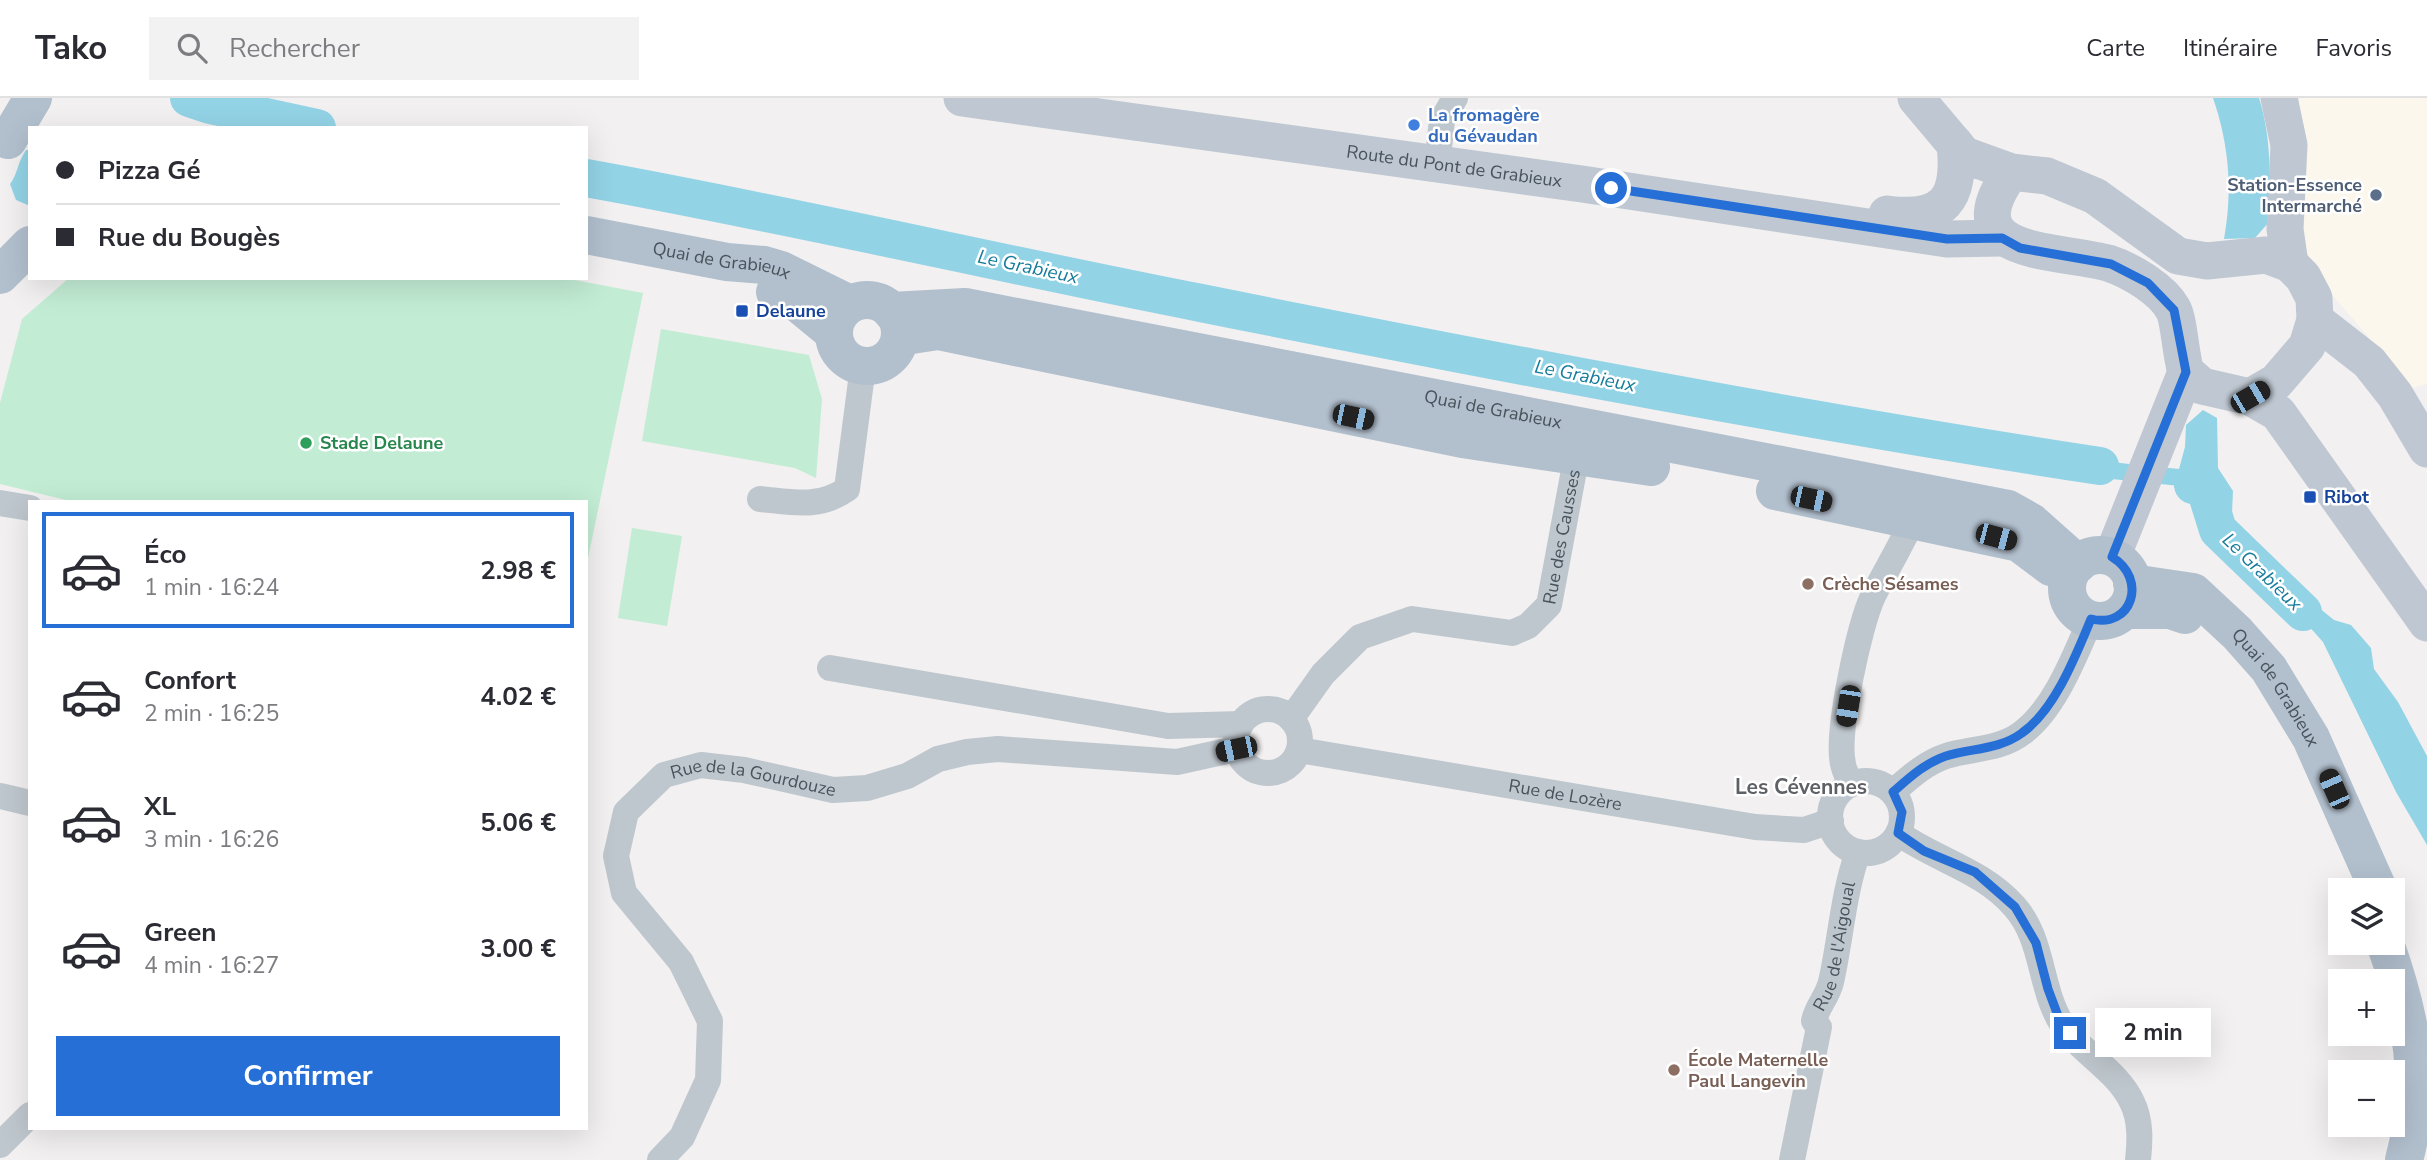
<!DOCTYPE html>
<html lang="fr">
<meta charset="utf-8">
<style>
body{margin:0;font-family:"Nunito Sans",sans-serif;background:#f2f2f3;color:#2b2b33;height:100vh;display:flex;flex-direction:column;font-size:26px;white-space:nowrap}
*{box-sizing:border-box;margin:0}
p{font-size:23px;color:#7c7c81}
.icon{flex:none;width:38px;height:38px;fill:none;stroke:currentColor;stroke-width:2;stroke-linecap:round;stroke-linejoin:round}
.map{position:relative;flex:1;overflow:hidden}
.side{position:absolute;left:28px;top:402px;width:560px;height:630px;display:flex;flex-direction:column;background:#fff;border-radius:0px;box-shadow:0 7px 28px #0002}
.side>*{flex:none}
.guide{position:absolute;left:28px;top:28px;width:560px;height:154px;border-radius:0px;box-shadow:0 7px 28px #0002;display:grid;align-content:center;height:154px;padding:0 28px;background:#fff}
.controls{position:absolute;left:2328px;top:780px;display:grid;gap:14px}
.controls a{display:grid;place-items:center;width:77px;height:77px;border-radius:0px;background:#fff;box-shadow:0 7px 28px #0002;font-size:35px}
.end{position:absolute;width:32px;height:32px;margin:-16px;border:9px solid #266fd7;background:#fff;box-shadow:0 0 0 4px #fff}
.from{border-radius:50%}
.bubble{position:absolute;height:49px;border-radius:0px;background:#fff;box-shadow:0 7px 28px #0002;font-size:23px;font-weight:700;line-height:49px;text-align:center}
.car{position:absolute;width:21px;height:42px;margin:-21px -10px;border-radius:9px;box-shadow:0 0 5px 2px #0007;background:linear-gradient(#222 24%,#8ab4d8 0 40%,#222 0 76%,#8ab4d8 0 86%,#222 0)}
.guide b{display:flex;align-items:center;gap:24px;height:66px;font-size:26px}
.guide b+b{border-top:2px solid #e1e1e2}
.guide i{width:18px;height:18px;background:#2b2b33}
ul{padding:12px 0 0;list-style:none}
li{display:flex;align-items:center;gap:21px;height:116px;margin:0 14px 10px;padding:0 14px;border:4px solid transparent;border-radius:0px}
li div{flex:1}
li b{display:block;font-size:26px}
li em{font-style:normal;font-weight:700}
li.selected{border-color:#266fd7}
li>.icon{width:63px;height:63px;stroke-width:1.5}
.cta{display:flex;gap:14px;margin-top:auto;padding:14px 28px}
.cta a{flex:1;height:80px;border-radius:0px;background:#266fd7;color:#fff;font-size:28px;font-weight:700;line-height:80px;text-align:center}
header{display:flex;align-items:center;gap:42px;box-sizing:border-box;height:98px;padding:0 35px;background:#fff;border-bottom:2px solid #e1e1e2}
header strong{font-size:33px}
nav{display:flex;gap:38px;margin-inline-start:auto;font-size:24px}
.search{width:490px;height:63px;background:#f2f2f3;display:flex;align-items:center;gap:18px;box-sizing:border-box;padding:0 24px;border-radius:0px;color:#7c7c81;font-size:26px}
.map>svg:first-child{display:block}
.commercial{fill:#fbf7ec}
.green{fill:#c2ecd4}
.water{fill:#93d3e6}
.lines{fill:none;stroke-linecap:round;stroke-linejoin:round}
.river{stroke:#93d3e6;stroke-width:38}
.street{stroke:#bfc7ce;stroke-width:26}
.secondary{stroke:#bfc8d2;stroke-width:37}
.primary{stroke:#b2bfcd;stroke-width:38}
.route{stroke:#266fd7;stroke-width:9}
.shop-dot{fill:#3f7fe0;stroke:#fff;stroke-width:2.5}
.service-dot{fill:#5c6f8a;stroke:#fff;stroke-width:2.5}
.transit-dot{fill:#1a4fb4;stroke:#fff;stroke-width:2.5}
.leisure-dot{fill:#2e9e5b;stroke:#fff;stroke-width:2.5}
.education-dot{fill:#8d6e63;stroke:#fff;stroke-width:2.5}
.labels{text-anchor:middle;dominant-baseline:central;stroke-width:5;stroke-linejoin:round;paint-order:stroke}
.shop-label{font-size:18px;font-weight:bold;fill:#366cbe;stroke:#fff;text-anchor:start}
.street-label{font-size:18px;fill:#49535c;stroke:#fff}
.service-label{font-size:18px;font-weight:bold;fill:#4e5e75;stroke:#fff;text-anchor:end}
.transit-label{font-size:18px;font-weight:bold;fill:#164399;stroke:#fff;text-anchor:start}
.leisure-label{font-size:18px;font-weight:bold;fill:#27864d;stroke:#fff;text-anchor:start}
.education-label{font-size:18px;font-weight:bold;fill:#785e54;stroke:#fff;text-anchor:start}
.water-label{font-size:19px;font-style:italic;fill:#177c9b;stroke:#fff}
.quarter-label{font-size:21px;font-weight:bold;fill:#5d6065;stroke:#fff}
</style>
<header>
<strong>Tako</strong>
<div class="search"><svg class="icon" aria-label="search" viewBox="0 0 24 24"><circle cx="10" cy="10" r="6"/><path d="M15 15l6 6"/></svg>Rechercher</div>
<nav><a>Carte</a><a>Itinéraire</a><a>Favoris</a></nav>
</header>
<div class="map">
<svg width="2427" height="1062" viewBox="0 0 2427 1062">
<rect width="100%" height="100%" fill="#f2f0f0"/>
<!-- commercial -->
<polygon class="commercial" points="2299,0 2427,0 2427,286 2412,290 2303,163"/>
<!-- green -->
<g class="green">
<polygon points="69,180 564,180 643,195 586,470 586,404 74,404 0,386 0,305 22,221"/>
<polygon points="661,231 809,257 822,301 816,380 795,370 642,343"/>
<polygon points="632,430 682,438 667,528 618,520"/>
</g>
<!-- water -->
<g class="water">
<path d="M2213,0H2259C2272,42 2270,81 2269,124L2255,140L2224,141C2233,93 2229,46 2213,0Z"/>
<path d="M26,52H30V108L16,102L10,86C18,76 17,65 26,52Z"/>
<polygon points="2203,312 2217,320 2218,370 2233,393 2232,415 2221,420 2217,430 2204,417 2203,405 2197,393 2180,388 2102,380 2049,360 2050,351 2056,348 2120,365 2179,371 2185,349 2186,327"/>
<polygon points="2265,479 2313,505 2334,522 2351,527 2371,550 2374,571 2398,604 2427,658 2427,747 2396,694 2323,544"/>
</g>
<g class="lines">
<!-- river -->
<g class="river">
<polyline points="189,0 210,7 317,30"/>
<path d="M586,80C792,117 996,165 1201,205C1499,265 1799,322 2100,368"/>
<polyline points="2193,387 2205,390 2218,432 2303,514"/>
</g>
<!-- street -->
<g class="street">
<polyline points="1437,68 1442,22 1455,0"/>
<path d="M760,401C792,404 819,411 847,391L863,268"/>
<polyline points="0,405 30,410"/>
<polyline points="830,570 1168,628 1241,626"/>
<circle cx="1268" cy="643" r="32"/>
<path id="s1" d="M1291,621L1323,576L1360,539L1412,521L1512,535L1528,528L1549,507L1577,356"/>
<path id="s2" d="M1299,652L1755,729L1804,732L1831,723"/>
<circle cx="1866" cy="719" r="36"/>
<path d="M1851,686C1848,679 1844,673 1843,666C1836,635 1859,528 1873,498C1886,472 1901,448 1913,421"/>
<path d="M1893,694C1909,680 1925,665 1946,658C1971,650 2000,652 2022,635C2055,611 2075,557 2091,521"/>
<polyline points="0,698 30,705"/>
<path d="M1898,735C1936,762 1982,772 2014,808C2044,841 2039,890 2062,926C2082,956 2117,972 2132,1004C2141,1022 2140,1043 2138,1062"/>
<polyline points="0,1047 30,1017"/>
<path id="s3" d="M660,1062L682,1039L708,982L710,923L681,864L624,795L616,758L626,714L664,677L701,667L744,672L833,692L867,690L907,678L938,661L967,654L998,651L1177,664L1236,651"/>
<path id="s4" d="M1792,1062L1819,929L1814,923C1817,908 1827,900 1831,884C1841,840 1843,796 1858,754"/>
</g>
<!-- secondary -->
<g class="secondary">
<path id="s5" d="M962,0L1582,86L1947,141L2002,140"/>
<polyline points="1916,0 1969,63"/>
<polyline points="2279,0 2289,47 2285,131 2290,166"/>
<polyline points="1964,57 2011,74 2047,78 2095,98 2178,158 2207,163 2266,157 2290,166 2303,179 2314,200 2315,222 2307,248 2276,284 2250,299"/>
<path d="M2011,74C1949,159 2057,151 2108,165C2130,172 2162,191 2173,211C2179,221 2181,260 2186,274L2202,288L2250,299L2278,315L2427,525"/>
<path d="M1887,116C1944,123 1961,102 1955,46"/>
<polyline points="2315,222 2369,264 2395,297 2427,351"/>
<polyline points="2112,459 2186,274"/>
</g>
<!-- primary -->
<g class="primary">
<polyline points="8,42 33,0"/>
<path id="s6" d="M586,137L727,164L764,167L781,172L850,206"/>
<polyline points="0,177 30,147"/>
<polyline points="775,194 795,203 834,235"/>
<circle cx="867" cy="235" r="33"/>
<path id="s7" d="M891,213L965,209L2008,411L2031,424L2078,466"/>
<polyline points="905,238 938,233 1462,341 1651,369"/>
<polyline points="1775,393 2019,445 2051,469"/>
<circle cx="2100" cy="490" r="33"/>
<path id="s8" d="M2132,485L2193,494L2237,535L2269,571L2311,640L2379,793"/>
<polyline points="2125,512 2170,512 2185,517"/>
<path d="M2385,845C2411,918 2425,985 2404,1062"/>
</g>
</g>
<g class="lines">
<!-- route -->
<path class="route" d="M1611,90L1947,141L2002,140L2020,150L2111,166L2148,185L2174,212L2186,274L2112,459C2148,481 2132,531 2091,521C2076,557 2055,612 2022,635C1999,652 1971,650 1946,658C1925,665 1909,680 1893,694L1902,714L1898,735L1924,753L1975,774L2015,809L2036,845L2048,891L2060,923L2070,935"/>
</g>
<!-- markers -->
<circle class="shop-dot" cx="1414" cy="27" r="7"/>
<circle class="service-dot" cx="2376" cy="97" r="7"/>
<g class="transit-dot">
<rect x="735" y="206" width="14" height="14" rx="3.5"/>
<rect x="2303" y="392" width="14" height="14" rx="3.5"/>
</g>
<circle class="leisure-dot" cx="306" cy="345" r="7"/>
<g class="education-dot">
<circle cx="1808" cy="486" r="7"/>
<circle cx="1674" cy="972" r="7"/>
</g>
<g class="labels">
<!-- shop labels -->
<g class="shop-label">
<text x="1428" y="17">La fromagère<tspan x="1428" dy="21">du Gévaudan</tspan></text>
</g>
<!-- street labels -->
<g class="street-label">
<text stroke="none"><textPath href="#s5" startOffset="497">Route du Pont de Grabieux</textPath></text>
<text stroke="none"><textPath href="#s6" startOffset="138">Quai de Grabieux</textPath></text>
<text stroke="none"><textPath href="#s7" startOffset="612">Quai de Grabieux</textPath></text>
<text stroke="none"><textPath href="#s1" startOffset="380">Rue des Causses</textPath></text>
<text stroke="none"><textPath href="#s8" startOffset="189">Quai de Grabieux</textPath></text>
<text stroke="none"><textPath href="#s3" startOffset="536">Rue de la Gourdouze</textPath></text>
<text stroke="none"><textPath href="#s2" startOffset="270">Rue de Lozère</textPath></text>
<text stroke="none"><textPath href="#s4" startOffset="222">Rue de l'Aigoual</textPath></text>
</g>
<!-- service labels -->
<g class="service-label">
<text x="2362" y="87">Station-Essence<tspan x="2362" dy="21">Intermarché</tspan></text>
</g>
<!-- transit labels -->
<g class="transit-label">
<text x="756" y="213">Delaune</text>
<text x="2324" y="399">Ribot</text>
</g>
<!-- leisure labels -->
<g class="leisure-label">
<text x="320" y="345">Stade Delaune</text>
</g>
<!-- education labels -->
<g class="education-label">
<text x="1822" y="486">Crèche Sésames</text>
<text x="1688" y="962">École Maternelle<tspan x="1688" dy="21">Paul Langevin</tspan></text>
</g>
<!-- water labels -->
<g class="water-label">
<text transform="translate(1028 169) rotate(12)">Le Grabieux</text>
<text transform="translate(1585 278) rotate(11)">Le Grabieux</text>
<text transform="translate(2262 474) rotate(44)">Le Grabieux</text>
</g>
<!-- quarter labels -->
<g class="quarter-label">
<text x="1801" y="689">Les Cévennes</text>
</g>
</g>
</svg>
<div class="controls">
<a><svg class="icon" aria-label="layers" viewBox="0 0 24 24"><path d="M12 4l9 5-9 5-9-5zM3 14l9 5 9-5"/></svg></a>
<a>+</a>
<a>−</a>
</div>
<i class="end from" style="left:1611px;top:90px"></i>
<i class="end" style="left:2070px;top:935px"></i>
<div class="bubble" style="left:2095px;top:910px;width:116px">2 min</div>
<i class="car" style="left:2250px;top:299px;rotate:60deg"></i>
<i class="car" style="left:1353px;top:319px;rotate:102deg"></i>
<i class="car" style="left:1811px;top:401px;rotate:102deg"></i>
<i class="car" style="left:1996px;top:439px;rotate:105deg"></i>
<i class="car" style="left:1848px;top:608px;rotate:189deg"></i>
<i class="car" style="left:1236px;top:651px;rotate:258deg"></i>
<i class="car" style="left:2334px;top:691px;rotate:336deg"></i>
<div class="guide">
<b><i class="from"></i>Pizza Gé</b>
<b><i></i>Rue du Bougès</b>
</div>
<section class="side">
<ul>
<li class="selected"><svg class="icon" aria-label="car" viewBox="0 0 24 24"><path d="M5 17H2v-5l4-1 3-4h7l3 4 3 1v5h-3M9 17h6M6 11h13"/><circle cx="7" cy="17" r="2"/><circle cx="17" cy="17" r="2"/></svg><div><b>Éco</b><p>1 min · 16:24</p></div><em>2.98 €</em></li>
<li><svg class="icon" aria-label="car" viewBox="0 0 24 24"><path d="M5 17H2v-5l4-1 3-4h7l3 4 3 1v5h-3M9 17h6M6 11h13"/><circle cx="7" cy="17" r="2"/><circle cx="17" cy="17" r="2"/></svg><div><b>Confort</b><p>2 min · 16:25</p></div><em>4.02 €</em></li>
<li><svg class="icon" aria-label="car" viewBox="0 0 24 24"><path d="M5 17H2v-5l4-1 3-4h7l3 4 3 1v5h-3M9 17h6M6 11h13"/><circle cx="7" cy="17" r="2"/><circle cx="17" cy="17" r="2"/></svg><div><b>XL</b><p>3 min · 16:26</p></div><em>5.06 €</em></li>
<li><svg class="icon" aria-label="car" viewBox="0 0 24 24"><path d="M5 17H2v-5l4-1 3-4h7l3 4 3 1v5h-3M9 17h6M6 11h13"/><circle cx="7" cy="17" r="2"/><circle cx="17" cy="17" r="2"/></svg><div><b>Green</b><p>4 min · 16:27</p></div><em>3.00 €</em></li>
</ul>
<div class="cta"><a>Confirmer</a></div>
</section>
</div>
